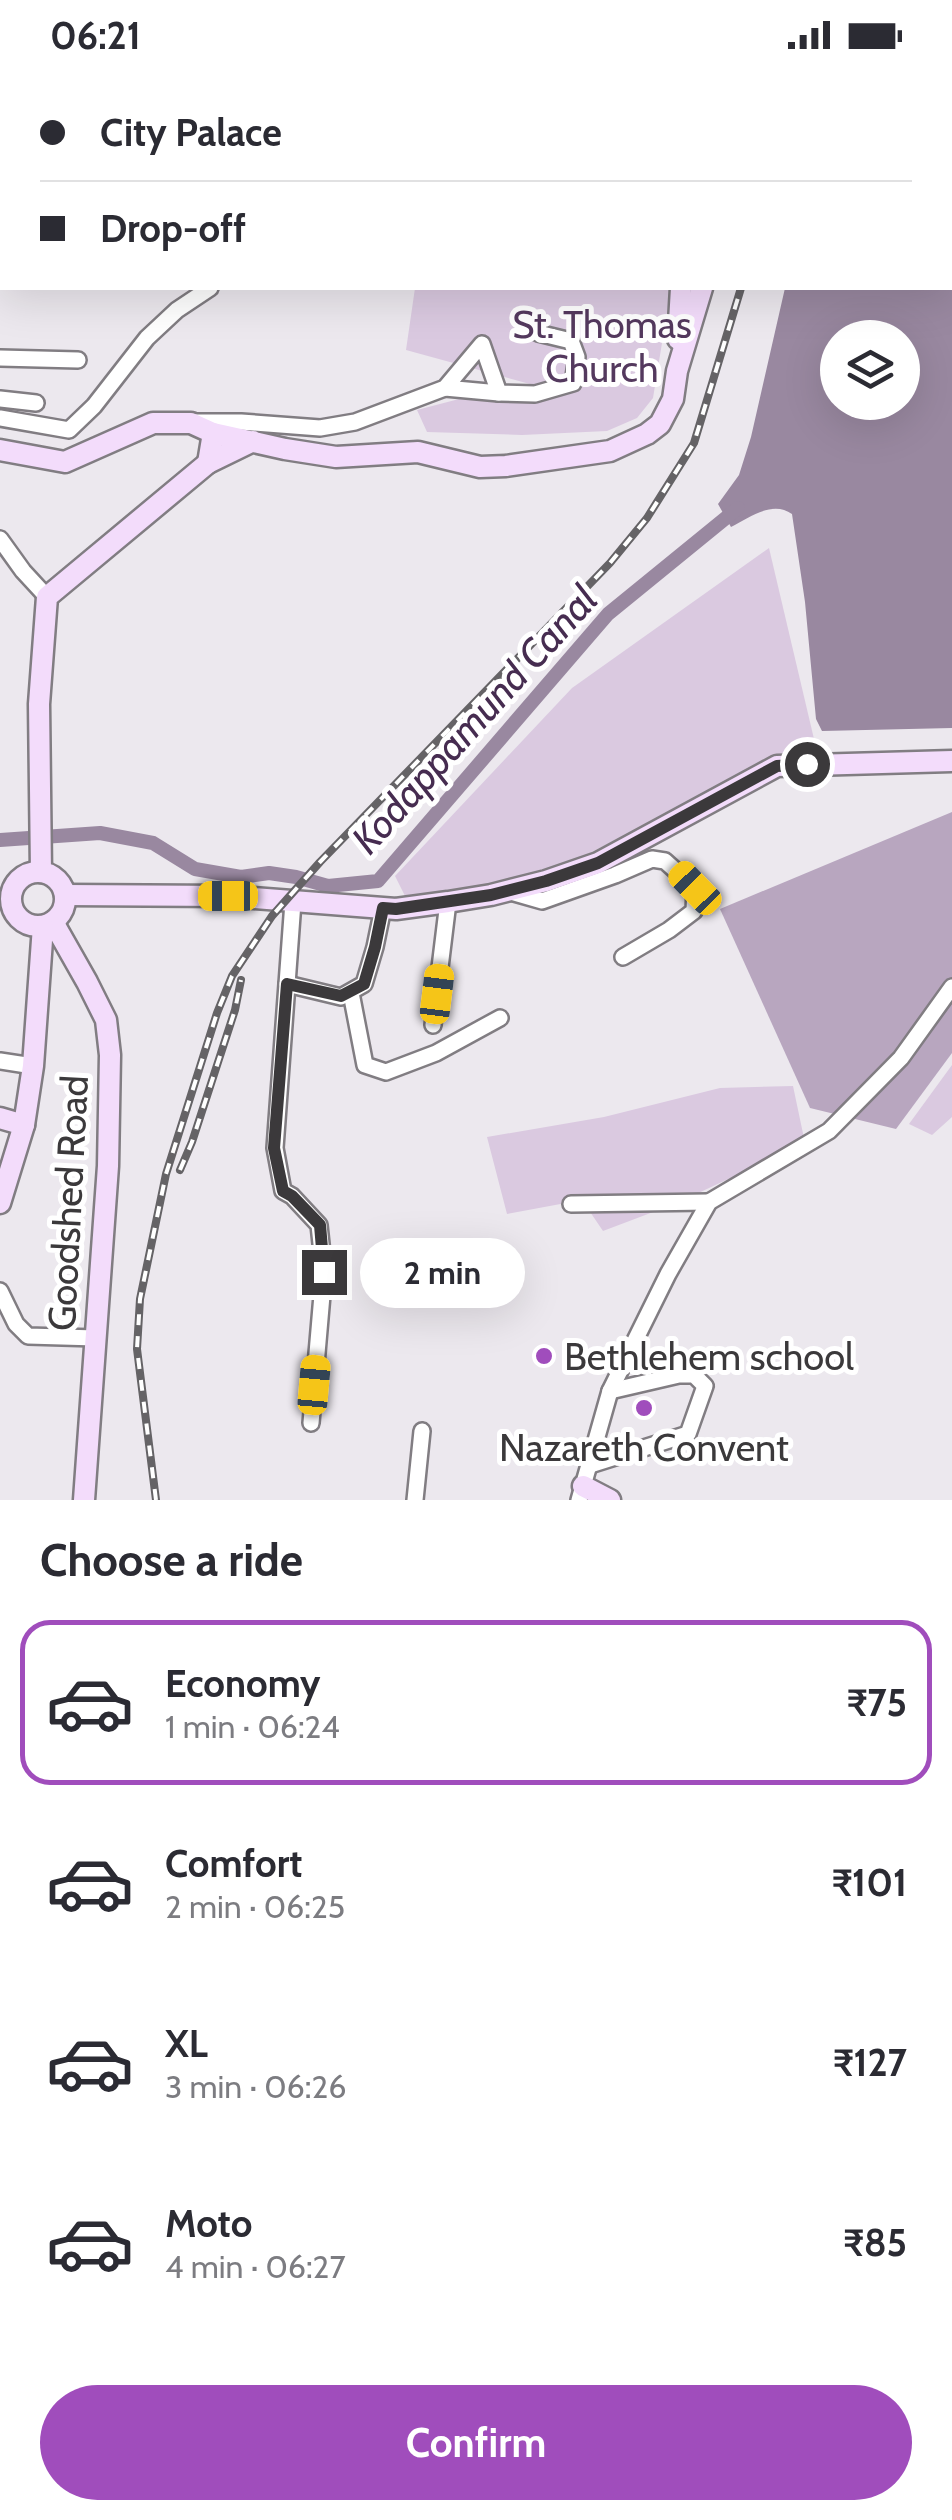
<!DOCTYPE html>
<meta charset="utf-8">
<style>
body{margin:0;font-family:Cabin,sans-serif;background:#f7f7f7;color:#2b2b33;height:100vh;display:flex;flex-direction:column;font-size:38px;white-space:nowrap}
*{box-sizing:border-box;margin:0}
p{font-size:32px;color:#7c7c81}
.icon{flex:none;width:55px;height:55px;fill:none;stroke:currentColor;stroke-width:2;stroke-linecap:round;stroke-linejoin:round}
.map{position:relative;height:1430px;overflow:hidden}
.sheet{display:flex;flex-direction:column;background:#fff;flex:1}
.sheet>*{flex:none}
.guide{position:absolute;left:0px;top:0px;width:952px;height:220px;box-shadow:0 10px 40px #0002;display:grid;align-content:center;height:220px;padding:0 40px;background:#fff}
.fabs{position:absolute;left:820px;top:250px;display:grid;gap:20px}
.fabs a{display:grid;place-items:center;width:100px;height:100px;border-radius:50%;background:#fff;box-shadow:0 10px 40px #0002;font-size:50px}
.end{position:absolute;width:45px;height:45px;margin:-22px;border:12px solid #3b393b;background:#fff;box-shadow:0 0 0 5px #fff}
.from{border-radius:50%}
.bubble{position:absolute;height:70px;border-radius:35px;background:#fff;box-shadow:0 10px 40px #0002;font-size:32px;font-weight:700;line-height:70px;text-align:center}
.car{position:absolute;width:30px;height:60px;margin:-30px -15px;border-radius:12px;box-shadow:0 0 8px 2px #0007;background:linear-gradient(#f5c518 24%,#345 0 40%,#f5c518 0 76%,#345 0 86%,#f5c518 0)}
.guide b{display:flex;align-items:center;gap:35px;height:95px;font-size:38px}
.guide b+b{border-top:2px solid #e1e1e2}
.guide i{width:25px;height:25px;background:#2b2b33}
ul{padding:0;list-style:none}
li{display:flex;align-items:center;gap:30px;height:165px;margin:0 20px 15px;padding:0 20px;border:5px solid transparent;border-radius:30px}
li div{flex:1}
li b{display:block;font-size:38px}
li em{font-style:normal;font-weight:700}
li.active{border-color:#a04dbc}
li>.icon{width:90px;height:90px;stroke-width:1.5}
h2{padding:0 40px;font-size:45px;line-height:120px}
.action{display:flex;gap:20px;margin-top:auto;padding:20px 40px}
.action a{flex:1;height:115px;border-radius:60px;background:#a04dbc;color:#fff;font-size:40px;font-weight:700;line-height:115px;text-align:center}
.status{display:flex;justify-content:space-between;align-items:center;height:70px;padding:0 50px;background:#fff;direction:ltr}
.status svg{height:28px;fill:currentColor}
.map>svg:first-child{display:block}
.green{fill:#dac9e0}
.forest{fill:#b8a6bf}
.water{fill:#9988a0;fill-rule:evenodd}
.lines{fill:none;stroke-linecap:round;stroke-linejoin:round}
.canal{stroke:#9988a0;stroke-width:14}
.street-casing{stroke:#817d82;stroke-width:20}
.secondary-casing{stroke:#817d82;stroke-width:25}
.street{stroke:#fff;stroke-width:15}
.secondary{stroke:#f3dcfb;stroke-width:20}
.rail-casing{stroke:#656366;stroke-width:8}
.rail{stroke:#fff;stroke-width:4;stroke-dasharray:11;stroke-linecap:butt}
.route{stroke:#3b393b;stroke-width:12}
.poi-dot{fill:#a04dbc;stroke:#fff;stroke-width:4}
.labels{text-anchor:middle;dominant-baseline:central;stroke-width:10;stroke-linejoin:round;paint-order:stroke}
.park-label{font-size:38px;fill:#54395e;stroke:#fff}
.street-label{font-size:38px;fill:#3b393b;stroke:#fff}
.poi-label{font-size:38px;fill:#3b393b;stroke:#fff;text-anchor:start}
.water-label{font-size:40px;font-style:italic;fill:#462c50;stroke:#fff}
</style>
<div class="status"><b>06:21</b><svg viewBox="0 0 49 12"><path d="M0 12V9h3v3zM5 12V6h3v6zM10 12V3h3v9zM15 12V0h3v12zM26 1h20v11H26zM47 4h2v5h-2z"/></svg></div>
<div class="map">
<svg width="952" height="1430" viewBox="0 0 952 1430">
<rect width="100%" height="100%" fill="#ece8ee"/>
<!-- green -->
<g class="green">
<polygon points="415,218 671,218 653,328 637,348 607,361 522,365 427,362 417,340 459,329 532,332 566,324 406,280"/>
<polygon points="769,478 814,669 572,792 524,808 407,830 395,806 572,618"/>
<polygon points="952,995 952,1047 932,1065 909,1054"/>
<polygon points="793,1016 805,1073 677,1133 603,1161 582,1130 507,1144 487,1067 604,1047 720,1018"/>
</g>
<!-- forest -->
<polygon class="forest" points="952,742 952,983 896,1059 810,1038 720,839"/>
<!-- water -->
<path class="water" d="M950,7H952V658L822,661L816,649L805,532L792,444C773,430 750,447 731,457L718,434L739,405L751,367L785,218H950ZM838,268H902V332H838Z"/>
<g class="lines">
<!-- canal -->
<polyline class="canal" points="0,770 100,763 153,773 195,799 241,807 269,803 296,807 328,816 378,811 608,544 738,438"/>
<!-- street casing -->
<g class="street-casing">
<g id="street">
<polyline points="521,0 523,2"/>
<polyline points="0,181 2,181"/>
<polyline points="0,288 78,290"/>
<polyline points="445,318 499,323"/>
<polyline points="0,329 36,333"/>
<polyline points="0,348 69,360 94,336 147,268 177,240 210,218"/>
<polyline points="195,352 241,352 320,358 355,352 445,318 482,274 499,323 535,324 573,313 577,287 571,271 538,263"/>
<polyline points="0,469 23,501 47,527"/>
<polyline points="507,821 542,831 615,805 652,789 665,791 695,818 694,841 669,860 623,887"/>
<polyline points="293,832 275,1078 283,1121 292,1126 319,1155 324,1202 311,1353"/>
<polyline points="287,914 341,927 364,914 375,877 383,838"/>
<polyline points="351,923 365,995 386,1002 436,983 500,948"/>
<polyline points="433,955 448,832"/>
<polyline points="0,991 33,996"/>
<polyline points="571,1134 709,1132"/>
<polyline points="0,1221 16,1254 28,1266 96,1268"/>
<polyline points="590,1395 688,1364 705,1316 694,1305 679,1305 610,1321"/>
<polyline points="415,1430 422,1361"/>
<polyline points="579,1430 610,1321 668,1204 709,1132 829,1061 901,988 952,917"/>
</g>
</g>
<!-- secondary casing -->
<g class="secondary-casing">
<g id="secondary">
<polyline points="623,0 626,2"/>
<polyline points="671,0 673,2"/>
<polyline points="678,269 681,218"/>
<polyline points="253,371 208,393 213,363 285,379 336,387 418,382 480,397 506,396 610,381 647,364 660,354 673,329 677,301 702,218"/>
<polyline points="0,380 65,392 153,353 191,353 213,363"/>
<polyline points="41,802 39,634 47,527 208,393"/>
<circle cx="38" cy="829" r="27"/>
<polyline points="65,825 228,826 396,839 448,832 491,825 546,811 598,793 777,696 952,691"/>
<polyline points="53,852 87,912 106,950 110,985 108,1096 84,1430"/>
<polyline points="0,1048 24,1055"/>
<polyline points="0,1133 24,1055 33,996 43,856"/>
<polyline points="583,1416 610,1430"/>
</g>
</g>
<!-- street -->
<use href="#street" class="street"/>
<!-- secondary -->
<use href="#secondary" class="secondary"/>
<!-- rail casing -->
<g class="rail-casing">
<g id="rail">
<polyline points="864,2 870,0"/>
<polyline points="180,1100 192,1072 235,940 241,910"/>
<polyline points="156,1430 137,1279 140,1229 166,1104 217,943 232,906 272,846 320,792 610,493 647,448 694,373 741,218"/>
</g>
</g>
<!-- rail -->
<use href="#rail" class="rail"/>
</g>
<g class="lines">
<!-- route -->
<polyline class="route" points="324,1202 320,1155 292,1126 283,1121 274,1078 287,914 341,926 364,914 375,877 383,838 396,839 491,825 546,811 598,793 777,696 807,694"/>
</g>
<!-- markers -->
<g class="poi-dot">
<circle cx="544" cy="1286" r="10"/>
<circle cx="644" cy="1338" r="10"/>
</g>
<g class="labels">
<!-- park labels -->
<g class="park-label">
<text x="602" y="254">St. Thomas<tspan x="602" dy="44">Church</tspan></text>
</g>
<!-- street labels -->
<g class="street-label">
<text transform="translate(68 1133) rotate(-87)">Goodshed Road</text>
</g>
<!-- poi labels -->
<g class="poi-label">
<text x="564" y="1286">Bethlehem school</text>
<text x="644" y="1377" text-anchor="middle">Nazareth Convent</text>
</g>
<!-- water labels -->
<g class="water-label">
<text transform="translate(474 649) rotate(-48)">Kodappamund Canal</text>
</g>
</g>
</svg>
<div class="fabs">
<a><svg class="icon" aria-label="layers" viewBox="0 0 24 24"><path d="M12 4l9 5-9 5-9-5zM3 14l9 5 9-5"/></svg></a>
</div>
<i class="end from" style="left:807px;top:694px"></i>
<i class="end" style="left:324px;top:1202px"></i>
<div class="bubble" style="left:360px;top:1168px;width:165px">2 min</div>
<i class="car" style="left:695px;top:818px;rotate:316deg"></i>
<i class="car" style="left:228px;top:826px;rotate:270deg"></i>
<i class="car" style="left:437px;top:924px;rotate:7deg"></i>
<i class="car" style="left:314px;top:1315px;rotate:5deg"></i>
<div class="guide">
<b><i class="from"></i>City Palace</b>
<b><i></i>Drop-off</b>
</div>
</div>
<section class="sheet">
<h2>Choose a ride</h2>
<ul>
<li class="active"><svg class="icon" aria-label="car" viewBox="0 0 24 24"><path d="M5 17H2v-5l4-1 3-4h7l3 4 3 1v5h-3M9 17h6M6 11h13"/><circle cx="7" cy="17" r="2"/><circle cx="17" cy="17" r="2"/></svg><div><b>Economy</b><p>1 min · 06:24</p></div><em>₹75</em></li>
<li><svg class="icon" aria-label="car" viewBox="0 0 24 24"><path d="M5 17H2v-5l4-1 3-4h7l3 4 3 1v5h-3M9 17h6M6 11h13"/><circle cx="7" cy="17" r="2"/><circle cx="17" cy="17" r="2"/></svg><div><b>Comfort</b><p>2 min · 06:25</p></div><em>₹101</em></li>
<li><svg class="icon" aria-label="car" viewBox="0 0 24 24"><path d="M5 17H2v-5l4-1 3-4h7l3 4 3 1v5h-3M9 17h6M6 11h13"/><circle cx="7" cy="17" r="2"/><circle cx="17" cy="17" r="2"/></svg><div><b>XL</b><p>3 min · 06:26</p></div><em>₹127</em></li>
<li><svg class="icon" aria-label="car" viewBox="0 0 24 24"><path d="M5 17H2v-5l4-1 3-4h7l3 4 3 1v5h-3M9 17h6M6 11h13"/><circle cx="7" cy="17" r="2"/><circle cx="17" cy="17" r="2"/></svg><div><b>Moto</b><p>4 min · 06:27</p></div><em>₹85</em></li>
</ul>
<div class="action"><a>Confirm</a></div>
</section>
